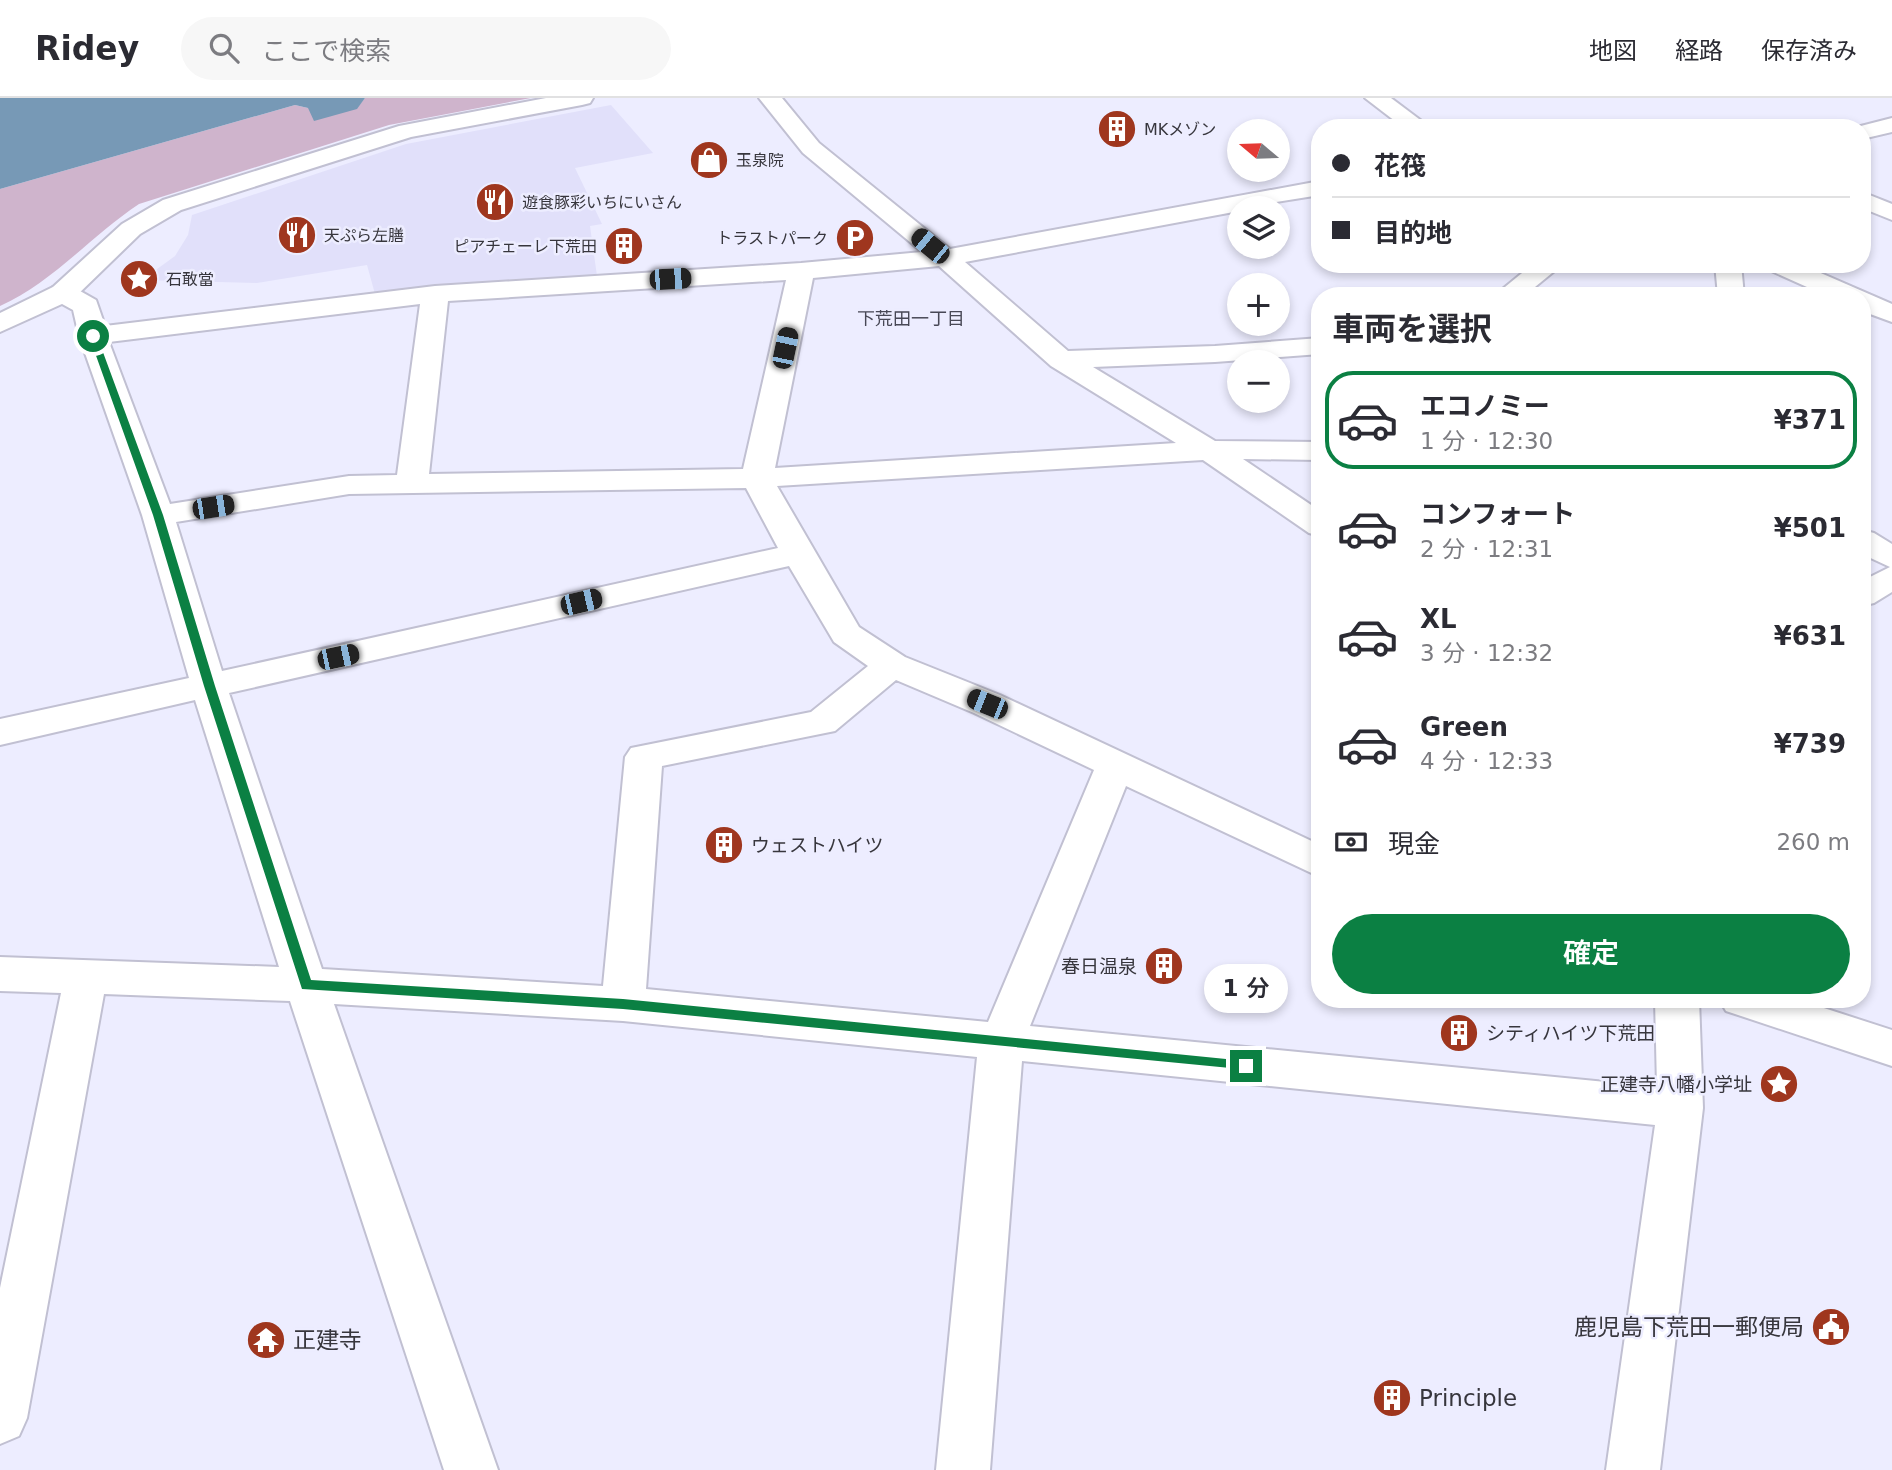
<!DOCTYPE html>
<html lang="ja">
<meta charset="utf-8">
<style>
body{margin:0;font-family:"DejaVu Sans","Noto Sans JP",sans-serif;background:#f7f7f7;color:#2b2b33;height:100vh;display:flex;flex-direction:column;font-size:26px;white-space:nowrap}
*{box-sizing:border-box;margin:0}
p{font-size:23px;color:#7c7c81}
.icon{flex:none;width:38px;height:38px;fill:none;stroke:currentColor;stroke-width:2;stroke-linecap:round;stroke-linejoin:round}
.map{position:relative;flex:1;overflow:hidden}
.details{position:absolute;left:1311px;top:189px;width:560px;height:721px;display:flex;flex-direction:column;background:#fff;border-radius:28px;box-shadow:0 4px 10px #0003}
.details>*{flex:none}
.guide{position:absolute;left:1311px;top:21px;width:560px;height:154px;border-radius:28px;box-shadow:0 4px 10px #0003;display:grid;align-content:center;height:154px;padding:0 21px;background:#fff}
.needle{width:46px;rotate:289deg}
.controls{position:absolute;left:1227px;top:21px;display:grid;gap:14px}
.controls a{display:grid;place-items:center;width:63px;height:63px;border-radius:50%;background:#fff;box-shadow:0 4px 10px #0003;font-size:35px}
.end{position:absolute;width:32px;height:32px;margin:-16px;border:9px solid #0b8043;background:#fff;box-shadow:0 0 0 4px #fff}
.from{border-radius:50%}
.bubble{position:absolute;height:49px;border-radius:24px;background:#fff;box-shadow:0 4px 10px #0003;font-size:23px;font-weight:600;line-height:49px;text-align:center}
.car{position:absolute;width:21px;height:42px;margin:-21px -10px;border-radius:9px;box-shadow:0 0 5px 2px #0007;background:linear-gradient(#222 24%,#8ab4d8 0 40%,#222 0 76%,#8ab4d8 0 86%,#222 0)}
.guide b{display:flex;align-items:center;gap:24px;height:66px;font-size:26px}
.guide b+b{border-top:2px solid #e1e1e2}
.guide i{width:18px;height:18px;background:#2b2b33}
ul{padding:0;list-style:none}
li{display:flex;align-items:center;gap:21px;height:98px;margin:0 14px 10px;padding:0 7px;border:4px solid transparent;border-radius:28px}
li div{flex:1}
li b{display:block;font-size:26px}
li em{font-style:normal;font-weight:600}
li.current{border-color:#0b8043}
li>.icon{width:63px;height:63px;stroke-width:1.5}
h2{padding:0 21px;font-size:32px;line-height:84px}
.pay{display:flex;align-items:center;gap:18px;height:77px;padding:0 21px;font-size:26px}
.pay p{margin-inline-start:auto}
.cta{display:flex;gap:14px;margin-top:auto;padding:14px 21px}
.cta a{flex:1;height:80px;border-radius:42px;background:#0b8043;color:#fff;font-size:28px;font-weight:600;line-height:80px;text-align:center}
header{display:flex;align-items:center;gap:42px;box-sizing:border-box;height:98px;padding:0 35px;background:#fff;border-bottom:2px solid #e1e1e2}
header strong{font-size:33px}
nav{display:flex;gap:38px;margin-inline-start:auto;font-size:24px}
.search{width:490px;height:63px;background:#f7f7f7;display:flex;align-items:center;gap:18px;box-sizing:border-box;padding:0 24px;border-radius:38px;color:#7c7c81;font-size:26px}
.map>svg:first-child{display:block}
.built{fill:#e1e0fa}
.green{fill:#cfb4cc}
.water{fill:#7799b6}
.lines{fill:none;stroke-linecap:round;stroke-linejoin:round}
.minor-casing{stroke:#c1c0d2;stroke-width:4}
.tertiary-casing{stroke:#c1c0d2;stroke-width:4}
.minor{fill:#fff;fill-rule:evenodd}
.tertiary{fill:#fff;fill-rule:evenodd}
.route{fill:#0b8043}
.labels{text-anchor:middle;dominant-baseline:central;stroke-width:5;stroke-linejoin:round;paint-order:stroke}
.far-poi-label{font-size:16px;fill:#37363d;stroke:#ededff;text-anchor:start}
.far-neighbourhood-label{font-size:18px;fill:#484856;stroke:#ededff}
.poi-label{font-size:19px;fill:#37363d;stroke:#ededff;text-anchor:start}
.near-poi-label{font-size:23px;fill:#37363d;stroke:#ededff;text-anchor:start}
</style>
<header>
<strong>Ridey</strong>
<div class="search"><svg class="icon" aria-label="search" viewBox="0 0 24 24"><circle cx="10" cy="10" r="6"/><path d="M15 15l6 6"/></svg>ここで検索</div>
<nav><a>地図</a><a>経路</a><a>保存済み</a></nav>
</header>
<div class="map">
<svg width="1892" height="1372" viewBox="0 0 1892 1372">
<rect width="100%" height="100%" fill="#ededff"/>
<!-- built -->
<polygon class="built" points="611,7 653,55 575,70 602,126 590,128 597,178 449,187 375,196 367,167 257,185 142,182 175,158 188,137 192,117 406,46"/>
<!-- green -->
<path class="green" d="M365,0H531L389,27L139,106C92,137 52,185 0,208V91L295,7L308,10L356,11Z"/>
<!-- water -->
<polygon class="water" points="0,0 365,0 357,11 314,23 308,10 295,7 0,91"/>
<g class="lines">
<!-- minor casing -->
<g class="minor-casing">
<g id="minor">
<path d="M759,0H782L819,45L950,151L1320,83V97L1239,110V113L965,164L1068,253L1215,248L1320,240V256L1215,264L1093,269L1215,343L1320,344V362L1243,361L1320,413V438L1309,435L1203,362L777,388L859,529L905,559L1000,597L1320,747V779L1126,688L1030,928L1657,989L1655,901H1699L1703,1010L1660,1372H1606L1655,1027L1022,963L990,1372H936L977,959L623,923L334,906L498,1372H444L290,903L104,896L27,1320L19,1338L0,1346V1190L61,895L0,893V859L279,869L195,602L0,647V621L189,580L142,417L79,238L73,212L53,201L50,195L53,189L63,187L73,189L96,202L105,228L435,188L801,165L922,154L803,55ZM939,168L1051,268L1176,345L775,370L813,180ZM786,182L743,371L429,376L448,203ZM420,206L397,377L349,378L170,406L109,244ZM746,390L778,450L222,573L176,424L349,396ZM789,468L834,544L868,568L811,614L631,650L625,659L603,888L322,871L229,595ZM896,582L974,615L1094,672L988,924L646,891L662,668L835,633Z"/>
<polygon points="1365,0 1391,0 1431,30 1404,30"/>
<polygon points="1892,20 1892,34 1862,41 1862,30 1853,30"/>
<polygon points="1862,94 1892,106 1892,122 1862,110"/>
<polygon points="1533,166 1563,166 1524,198 1494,198"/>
<polygon points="1715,166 1741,166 1744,198 1718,198"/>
<polygon points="1765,166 1800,166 1892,206 1892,224 1862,213 1862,198 1827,198 1769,172"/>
<polygon points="1862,432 1874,435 1892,446 1892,494 1874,505 1862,508 1862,483 1890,469 1862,456"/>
<polygon points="1719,901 1796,901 1892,932 1892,968 1726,913"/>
</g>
</g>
<!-- tertiary casing -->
<g class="tertiary-casing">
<polygon id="tertiary" points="546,0 593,0 590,5 582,7 411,39 181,112 140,136 73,201 0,234 0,215 53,189 122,126 163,102 399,28"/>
</g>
<!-- minor -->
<use href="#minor" class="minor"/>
<!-- tertiary -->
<use href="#tertiary" class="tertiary"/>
</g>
<!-- route -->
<polygon class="route" points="93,235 97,238 163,417 215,588 311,882 623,901 1246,963 1251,964 1251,972 623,911 302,891 204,588 153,417 89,238"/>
<!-- icons -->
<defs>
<g id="building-disc" transform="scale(2.0125)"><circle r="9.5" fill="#9f361e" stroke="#ededff"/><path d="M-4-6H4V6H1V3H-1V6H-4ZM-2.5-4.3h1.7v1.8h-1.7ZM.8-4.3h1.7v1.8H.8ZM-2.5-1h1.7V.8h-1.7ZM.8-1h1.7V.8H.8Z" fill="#fff"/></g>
<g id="shop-disc" transform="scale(2.0125)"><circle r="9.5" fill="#9f361e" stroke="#ededff"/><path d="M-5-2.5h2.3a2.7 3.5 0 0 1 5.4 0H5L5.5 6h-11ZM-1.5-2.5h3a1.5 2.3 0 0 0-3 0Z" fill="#fff"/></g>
<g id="restaurant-disc" transform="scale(2.0125)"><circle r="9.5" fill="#9f361e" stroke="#ededff"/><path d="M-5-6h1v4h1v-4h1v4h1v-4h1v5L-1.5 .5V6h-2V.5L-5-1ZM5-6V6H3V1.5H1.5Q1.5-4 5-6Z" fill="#fff"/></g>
<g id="parking-disc" transform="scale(2.0125)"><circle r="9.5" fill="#9f361e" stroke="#ededff"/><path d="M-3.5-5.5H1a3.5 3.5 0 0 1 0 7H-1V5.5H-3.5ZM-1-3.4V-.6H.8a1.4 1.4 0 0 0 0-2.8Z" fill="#fff"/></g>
<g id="sight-disc" transform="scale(2.0125)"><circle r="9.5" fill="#9f361e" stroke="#ededff"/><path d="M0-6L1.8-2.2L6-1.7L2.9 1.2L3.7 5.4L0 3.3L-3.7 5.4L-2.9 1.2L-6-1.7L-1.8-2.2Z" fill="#fff"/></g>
<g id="civic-disc" transform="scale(2.0125)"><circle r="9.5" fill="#9f361e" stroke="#ededff"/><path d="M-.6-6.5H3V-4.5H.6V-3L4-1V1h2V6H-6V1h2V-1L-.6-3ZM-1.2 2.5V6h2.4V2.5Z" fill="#fff"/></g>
<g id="temple-disc" transform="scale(2.0125)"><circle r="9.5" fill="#9f361e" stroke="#ededff"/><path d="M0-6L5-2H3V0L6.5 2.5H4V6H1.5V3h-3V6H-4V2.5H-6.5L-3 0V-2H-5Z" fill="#fff"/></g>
</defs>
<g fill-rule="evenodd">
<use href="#building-disc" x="1117" y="31"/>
<use href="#shop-disc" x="709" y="62"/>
<use href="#restaurant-disc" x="495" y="104"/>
<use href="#restaurant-disc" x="297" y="137"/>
<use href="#parking-disc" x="855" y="140"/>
<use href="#building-disc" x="624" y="148"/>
<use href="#sight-disc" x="139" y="181"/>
<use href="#building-disc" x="724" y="747"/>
<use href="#building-disc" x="1164" y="868"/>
<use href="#building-disc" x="1459" y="935"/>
<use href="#sight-disc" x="1779" y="986"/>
<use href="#civic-disc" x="1831" y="1229"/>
<use href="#temple-disc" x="266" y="1242"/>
<use href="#building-disc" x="1392" y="1300"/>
</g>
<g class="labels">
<!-- far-poi labels -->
<g class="far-poi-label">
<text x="1144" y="31">MKメゾン</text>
<text x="736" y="62">玉泉院</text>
<text x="522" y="104">遊食豚彩いちにいさん</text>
<text x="324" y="137">天ぷら左膳</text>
<text x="828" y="140" text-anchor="end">トラストパーク</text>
<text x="597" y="148" text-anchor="end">ピアチェーレ下荒田</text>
<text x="166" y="181">石敢當</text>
</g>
<!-- far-neighbourhood labels -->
<g class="far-neighbourhood-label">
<text x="911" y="220">下荒田一丁目</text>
</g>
<!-- poi labels -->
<g class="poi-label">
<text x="751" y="747">ウェストハイツ</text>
<text x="1137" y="868" text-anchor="end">春日温泉</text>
<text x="1486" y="935">シティハイツ下荒田</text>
<text x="1752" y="986" text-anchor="end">正建寺八幡小学址</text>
</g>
<!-- near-poi labels -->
<g class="near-poi-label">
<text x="1804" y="1229" text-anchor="end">鹿児島下荒田一郵便局</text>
<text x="293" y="1242">正建寺</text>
<text x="1419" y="1300">Principle</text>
</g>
</g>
</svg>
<div class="controls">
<a><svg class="needle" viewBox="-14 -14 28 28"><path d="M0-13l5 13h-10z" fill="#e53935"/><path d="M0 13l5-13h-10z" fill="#7c7c81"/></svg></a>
<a><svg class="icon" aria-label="layers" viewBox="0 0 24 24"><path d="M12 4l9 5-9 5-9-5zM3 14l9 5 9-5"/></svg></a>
<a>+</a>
<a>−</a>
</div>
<i class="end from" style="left:93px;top:238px"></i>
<i class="end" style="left:1246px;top:968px"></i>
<div class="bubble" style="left:1204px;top:866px;width:84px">1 分</div>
<i class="car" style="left:930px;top:148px;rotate:309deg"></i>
<i class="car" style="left:670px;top:181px;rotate:87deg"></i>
<i class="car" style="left:785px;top:250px;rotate:12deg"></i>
<i class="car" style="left:213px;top:409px;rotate:81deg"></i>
<i class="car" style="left:581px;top:504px;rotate:77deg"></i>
<i class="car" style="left:338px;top:559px;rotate:78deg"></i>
<i class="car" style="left:987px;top:606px;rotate:292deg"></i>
<div class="guide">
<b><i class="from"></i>花筏</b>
<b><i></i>目的地</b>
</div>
<section class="details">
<h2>車両を選択</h2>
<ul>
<li class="current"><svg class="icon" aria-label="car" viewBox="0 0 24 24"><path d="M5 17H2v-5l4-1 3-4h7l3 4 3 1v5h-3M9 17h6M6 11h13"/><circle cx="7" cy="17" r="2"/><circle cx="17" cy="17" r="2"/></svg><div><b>エコノミー</b><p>1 分 · 12:30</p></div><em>¥371</em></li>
<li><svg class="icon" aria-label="car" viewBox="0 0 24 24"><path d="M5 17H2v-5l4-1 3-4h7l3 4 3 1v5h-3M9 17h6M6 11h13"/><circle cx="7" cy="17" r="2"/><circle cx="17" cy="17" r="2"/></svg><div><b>コンフォート</b><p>2 分 · 12:31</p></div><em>¥501</em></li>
<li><svg class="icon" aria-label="car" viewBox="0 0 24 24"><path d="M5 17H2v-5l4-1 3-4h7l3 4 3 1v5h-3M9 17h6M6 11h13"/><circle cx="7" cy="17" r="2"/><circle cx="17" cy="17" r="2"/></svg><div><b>XL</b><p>3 分 · 12:32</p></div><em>¥631</em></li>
<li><svg class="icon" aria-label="car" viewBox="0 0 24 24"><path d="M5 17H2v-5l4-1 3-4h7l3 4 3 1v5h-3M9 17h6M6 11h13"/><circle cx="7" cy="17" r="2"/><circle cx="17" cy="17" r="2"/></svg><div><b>Green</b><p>4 分 · 12:33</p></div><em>¥739</em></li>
</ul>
<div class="pay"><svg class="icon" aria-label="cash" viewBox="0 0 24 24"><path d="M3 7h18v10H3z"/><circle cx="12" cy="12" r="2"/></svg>現金<p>260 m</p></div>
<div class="cta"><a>確定</a></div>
</section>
</div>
